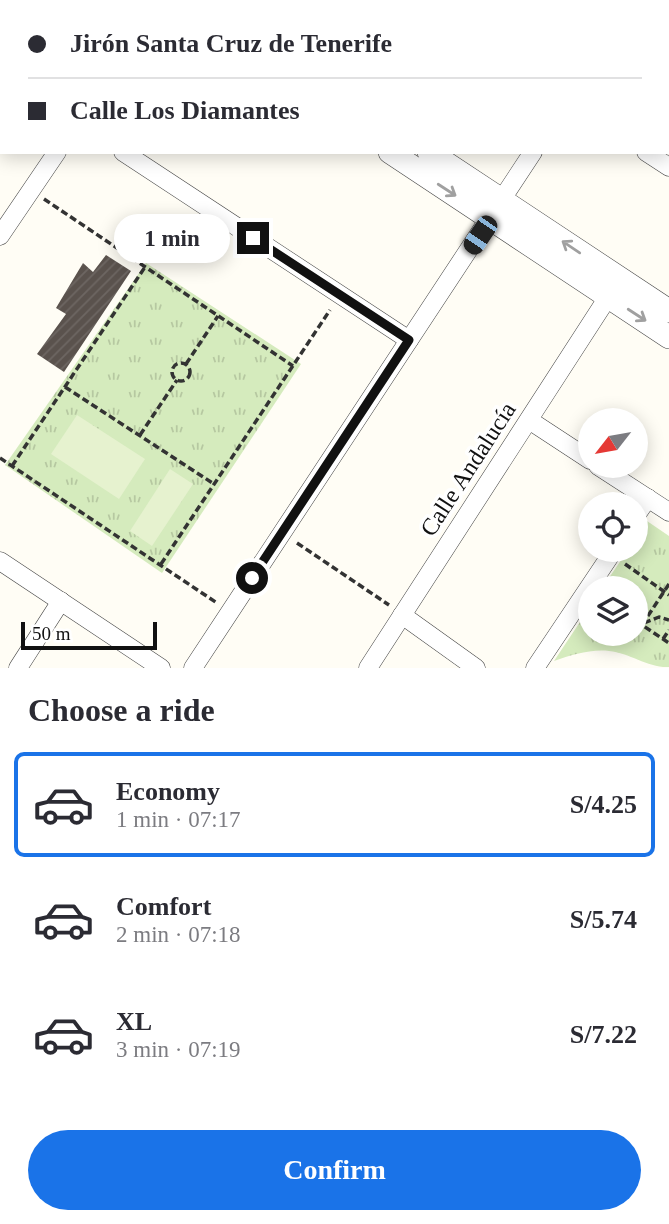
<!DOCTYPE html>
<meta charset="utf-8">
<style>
body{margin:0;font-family:"Times New Roman",serif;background:#f7f7f7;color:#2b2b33;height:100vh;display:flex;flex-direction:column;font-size:26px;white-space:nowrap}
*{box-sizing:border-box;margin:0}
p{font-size:23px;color:#7c7c81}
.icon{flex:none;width:38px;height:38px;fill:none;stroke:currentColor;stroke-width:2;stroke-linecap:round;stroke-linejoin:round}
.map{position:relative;height:668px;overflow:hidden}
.details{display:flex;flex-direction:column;background:#fff;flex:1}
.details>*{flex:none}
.guide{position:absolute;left:0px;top:0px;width:670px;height:154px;box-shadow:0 4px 18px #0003;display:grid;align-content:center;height:154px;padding:0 28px;background:#fff}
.needle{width:46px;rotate:239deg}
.controls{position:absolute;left:578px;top:408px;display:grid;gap:14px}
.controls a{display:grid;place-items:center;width:70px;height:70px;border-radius:50%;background:#fff;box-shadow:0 4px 18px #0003;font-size:35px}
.scale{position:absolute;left:21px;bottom:18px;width:136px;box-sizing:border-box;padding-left:7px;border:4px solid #111;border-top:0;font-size:19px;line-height:24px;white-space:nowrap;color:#111;-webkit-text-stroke:5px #fff;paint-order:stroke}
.end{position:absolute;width:32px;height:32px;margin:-16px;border:9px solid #111;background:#fff;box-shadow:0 0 0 4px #fff}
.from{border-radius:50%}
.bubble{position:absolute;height:49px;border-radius:24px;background:#fff;box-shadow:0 4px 18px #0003;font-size:23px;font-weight:800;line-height:49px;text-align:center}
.car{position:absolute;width:21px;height:42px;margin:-21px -10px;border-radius:9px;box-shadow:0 0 5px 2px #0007;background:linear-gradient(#222 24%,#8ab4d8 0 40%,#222 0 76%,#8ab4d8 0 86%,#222 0)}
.guide b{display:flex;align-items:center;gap:24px;height:66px;font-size:26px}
.guide b+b{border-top:2px solid #e1e1e2}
.guide i{width:18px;height:18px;background:#2b2b33}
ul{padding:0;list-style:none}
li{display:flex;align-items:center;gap:21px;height:105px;margin:0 14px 10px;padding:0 14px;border:4px solid transparent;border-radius:10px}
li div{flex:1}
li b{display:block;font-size:26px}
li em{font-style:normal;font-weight:800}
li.on{border-color:#1a73e8}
li>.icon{width:63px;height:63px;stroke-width:1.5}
h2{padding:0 28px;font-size:32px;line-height:84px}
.action{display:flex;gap:14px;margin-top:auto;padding:14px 28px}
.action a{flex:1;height:80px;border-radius:42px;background:#1a73e8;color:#fff;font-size:28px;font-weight:800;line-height:80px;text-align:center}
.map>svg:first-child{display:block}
.grass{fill:url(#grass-tufts)}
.pitch{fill:#e6f2cf}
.building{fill:url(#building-hatch)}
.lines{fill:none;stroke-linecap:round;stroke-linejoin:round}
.minor-casing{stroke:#444;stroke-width:19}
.tertiary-casing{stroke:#444;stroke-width:24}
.path{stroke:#333;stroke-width:3.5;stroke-dasharray:7 3.5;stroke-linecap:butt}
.minor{stroke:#fff;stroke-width:18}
.tertiary{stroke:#fff;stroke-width:23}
.oneway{stroke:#a0a0a0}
.route{stroke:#111;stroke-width:9}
.labels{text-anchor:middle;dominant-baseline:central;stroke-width:7;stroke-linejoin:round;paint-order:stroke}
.street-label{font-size:24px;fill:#111;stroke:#fff}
</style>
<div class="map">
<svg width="669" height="668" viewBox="0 0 669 668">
<defs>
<pattern id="grass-tufts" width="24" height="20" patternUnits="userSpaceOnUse" patternTransform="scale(1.75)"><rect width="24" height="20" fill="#d5ebbd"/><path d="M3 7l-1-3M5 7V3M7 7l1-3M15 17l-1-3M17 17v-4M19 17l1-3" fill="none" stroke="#b6c8a1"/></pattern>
<pattern id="building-hatch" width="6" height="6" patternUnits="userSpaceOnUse" patternTransform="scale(1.75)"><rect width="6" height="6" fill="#5a524d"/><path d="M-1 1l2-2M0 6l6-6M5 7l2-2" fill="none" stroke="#6d6662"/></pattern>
</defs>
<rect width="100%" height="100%" fill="#fffdf5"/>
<!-- grass -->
<g class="grass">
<polygon points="146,263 301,364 162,573 5,465"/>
<path d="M647,521L669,536V667C648,668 630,653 609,651C590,649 572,655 554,661L590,607V634H635V588H602L628,550H635V539Z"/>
</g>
<!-- pitch -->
<g class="pitch">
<polygon points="77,415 145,459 119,499 51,454"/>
<polygon points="170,469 193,484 152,546 130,531"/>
</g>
<!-- building -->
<polygon class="building" points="106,255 131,271 64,372 37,354 66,314 56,308 83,263 93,272"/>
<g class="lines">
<!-- minor casing -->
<g class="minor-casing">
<g id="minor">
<polyline points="411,0 414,2"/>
<polyline points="487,2 488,0"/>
<polyline points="630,2 631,0"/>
<polyline points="0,72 2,73"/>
<polyline points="123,152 409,340"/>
<polyline points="646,152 669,167"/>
<polyline points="0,236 57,152"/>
<polyline points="529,420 590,460"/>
<polyline points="598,466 669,512"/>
<polyline points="635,517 648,498"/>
<polyline points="0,561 161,668"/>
<polyline points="402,615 476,668"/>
<polyline points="18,668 61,601"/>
<polyline points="193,668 533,152"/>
<polyline points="368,668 608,297"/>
<polyline points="535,668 614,550"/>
</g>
</g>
<!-- tertiary casing -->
<g class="tertiary-casing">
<g id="tertiary">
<polyline points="158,0 161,2"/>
<polyline points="196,0 199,2"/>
<polyline points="390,152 669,337"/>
<polyline points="429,152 669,311"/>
</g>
</g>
<!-- path -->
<g class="path">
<polyline points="44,199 293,366"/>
<circle cx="181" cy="372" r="9"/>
<polyline points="186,364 218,316"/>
<polyline points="65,387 214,484"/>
<polyline points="140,435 177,380"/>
<polyline points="0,458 217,603"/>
<polyline points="12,466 145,267"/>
<polyline points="297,543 389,605"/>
<polyline points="161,564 330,310"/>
<polyline points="625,564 669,595"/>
<polyline points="669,584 642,625 669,643"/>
<polyline points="644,623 659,617 669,620"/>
<polyline points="663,639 669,630"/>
</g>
<!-- minor -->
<use href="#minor" class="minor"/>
<!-- tertiary -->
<use href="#tertiary" class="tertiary"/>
</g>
<!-- one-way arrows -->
<defs><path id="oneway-shaft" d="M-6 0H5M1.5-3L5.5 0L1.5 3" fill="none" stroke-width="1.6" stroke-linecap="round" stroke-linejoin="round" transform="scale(1.75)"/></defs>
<g class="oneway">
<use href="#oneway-shaft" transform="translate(447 190) rotate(33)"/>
<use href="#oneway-shaft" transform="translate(571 247) rotate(-146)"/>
<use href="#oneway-shaft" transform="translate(637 315) rotate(33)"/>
</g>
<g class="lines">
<!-- route -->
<polyline class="route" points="252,578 409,340 253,238"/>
</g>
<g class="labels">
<!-- street labels -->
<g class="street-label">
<text transform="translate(468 469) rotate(-57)">Calle Andalucía</text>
</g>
</g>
</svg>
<div class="controls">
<a><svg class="needle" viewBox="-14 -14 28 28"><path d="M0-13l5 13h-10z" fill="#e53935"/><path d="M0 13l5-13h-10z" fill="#7c7c81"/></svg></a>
<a><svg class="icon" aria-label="locate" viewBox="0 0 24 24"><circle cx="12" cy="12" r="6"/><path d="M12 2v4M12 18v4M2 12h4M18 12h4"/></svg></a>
<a><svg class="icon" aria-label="layers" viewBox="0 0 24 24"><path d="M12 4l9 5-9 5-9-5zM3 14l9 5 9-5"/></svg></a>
</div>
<div class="scale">50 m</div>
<i class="end from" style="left:252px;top:578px"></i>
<i class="end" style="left:253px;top:238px"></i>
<div class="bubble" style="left:114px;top:214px;width:116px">1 min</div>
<i class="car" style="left:480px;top:235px;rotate:214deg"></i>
<div class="guide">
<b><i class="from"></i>Jirón Santa Cruz de Tenerife</b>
<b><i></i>Calle Los Diamantes</b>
</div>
</div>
<section class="details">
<h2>Choose a ride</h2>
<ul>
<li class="on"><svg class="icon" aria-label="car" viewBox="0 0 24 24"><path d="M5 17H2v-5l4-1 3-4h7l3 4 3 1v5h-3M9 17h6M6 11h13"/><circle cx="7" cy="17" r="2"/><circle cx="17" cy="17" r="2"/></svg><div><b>Economy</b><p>1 min · 07:17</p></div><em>S/4.25</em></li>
<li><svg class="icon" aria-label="car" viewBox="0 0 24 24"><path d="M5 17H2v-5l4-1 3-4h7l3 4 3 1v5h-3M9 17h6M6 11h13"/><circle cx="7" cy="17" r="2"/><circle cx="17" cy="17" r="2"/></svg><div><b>Comfort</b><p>2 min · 07:18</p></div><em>S/5.74</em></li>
<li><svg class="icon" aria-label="car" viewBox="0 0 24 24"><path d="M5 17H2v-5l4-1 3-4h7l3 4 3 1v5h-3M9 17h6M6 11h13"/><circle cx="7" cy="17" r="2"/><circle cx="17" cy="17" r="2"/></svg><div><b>XL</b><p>3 min · 07:19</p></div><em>S/7.22</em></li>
</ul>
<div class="action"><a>Confirm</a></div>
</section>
